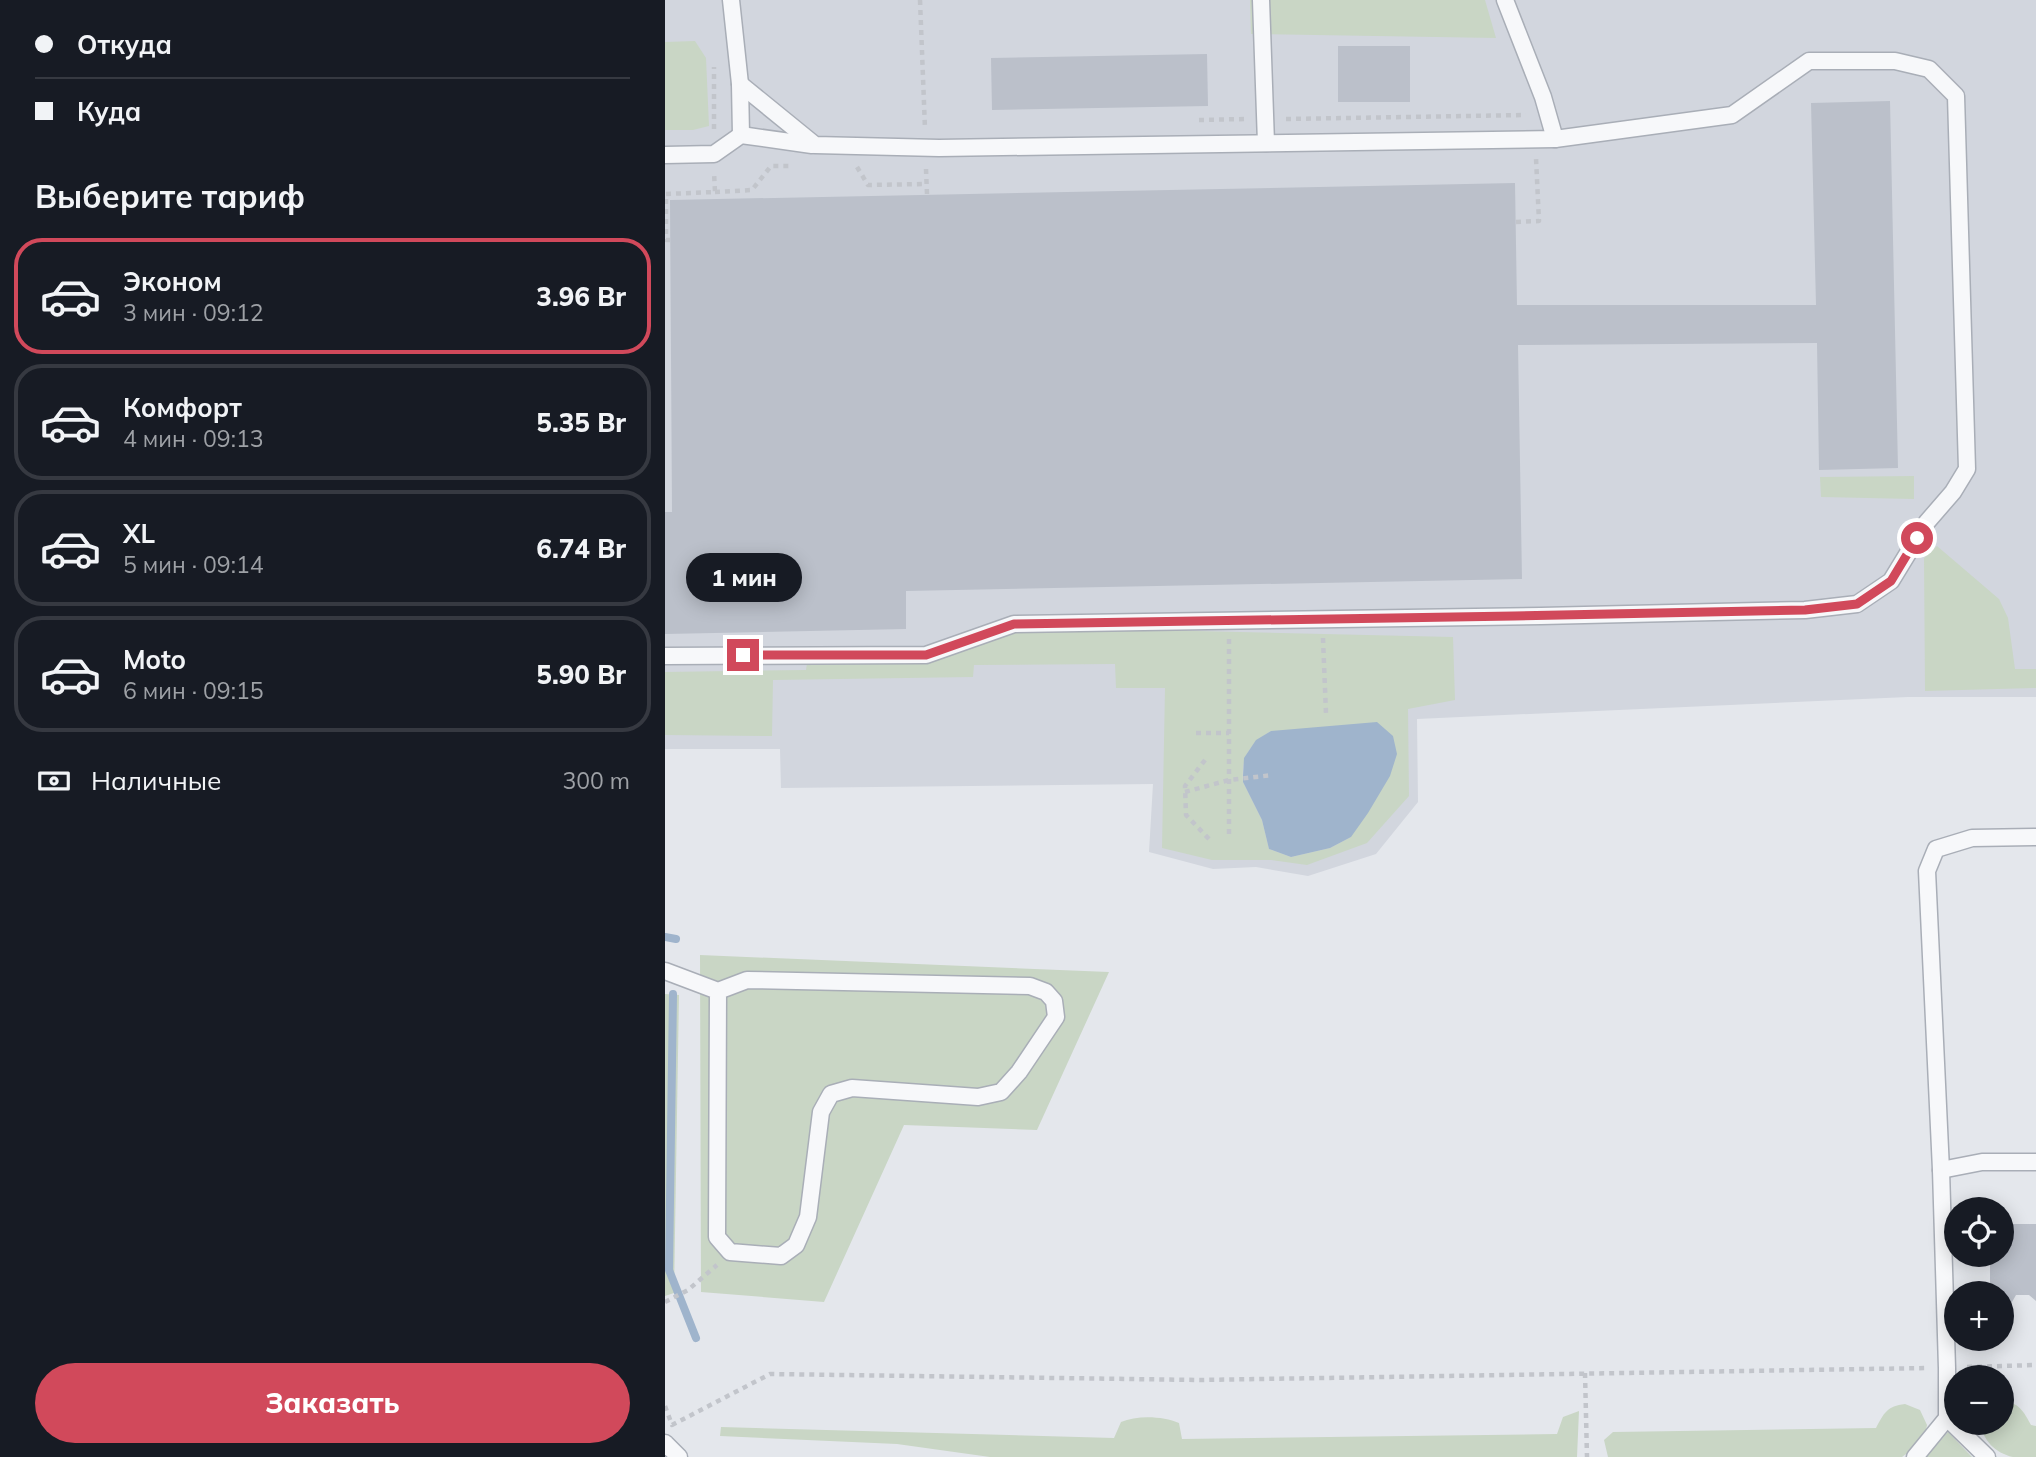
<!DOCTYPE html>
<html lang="ru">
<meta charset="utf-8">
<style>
body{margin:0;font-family:Mulish,sans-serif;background:#242831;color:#f1f3f6;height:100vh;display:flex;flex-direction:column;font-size:26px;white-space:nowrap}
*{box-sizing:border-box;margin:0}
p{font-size:23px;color:#9ea1a6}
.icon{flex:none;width:38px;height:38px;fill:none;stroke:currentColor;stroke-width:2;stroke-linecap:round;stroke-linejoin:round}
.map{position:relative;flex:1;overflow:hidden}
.drawer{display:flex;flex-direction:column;background:#171b24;width:665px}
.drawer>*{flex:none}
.hud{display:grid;align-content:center;height:154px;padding:0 35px;background:#171b24}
.controls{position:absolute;left:1279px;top:1197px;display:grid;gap:14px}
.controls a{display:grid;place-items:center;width:70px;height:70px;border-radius:50%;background:#171b24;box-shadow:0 4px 18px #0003;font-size:35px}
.end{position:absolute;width:32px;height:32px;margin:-16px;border:9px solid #d1495b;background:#fff;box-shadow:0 0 0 4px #fff}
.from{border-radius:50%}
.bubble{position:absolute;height:49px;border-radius:24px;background:#171b24;box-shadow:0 4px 18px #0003;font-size:23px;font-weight:800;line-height:49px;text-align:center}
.hud b{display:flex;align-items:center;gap:24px;height:66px;font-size:26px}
.hud b+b{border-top:2px solid #363941}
.hud i{width:18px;height:18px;background:#f1f3f6}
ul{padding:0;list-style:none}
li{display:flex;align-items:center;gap:21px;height:116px;margin:0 14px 10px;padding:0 21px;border:4px solid #363941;border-radius:28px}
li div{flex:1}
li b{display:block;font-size:26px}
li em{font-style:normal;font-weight:800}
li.on{border-color:#d1495b}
li>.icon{width:63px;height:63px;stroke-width:1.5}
h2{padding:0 35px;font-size:32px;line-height:84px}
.pay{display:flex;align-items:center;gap:18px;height:77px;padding:0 35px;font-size:26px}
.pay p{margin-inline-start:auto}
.button{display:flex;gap:14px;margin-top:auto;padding:14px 35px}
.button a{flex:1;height:80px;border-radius:42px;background:#d1495b;color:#fff;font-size:28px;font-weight:800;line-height:80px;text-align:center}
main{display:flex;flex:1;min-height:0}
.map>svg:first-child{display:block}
.built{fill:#d2d6de}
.green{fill:#c9d6c5;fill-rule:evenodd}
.water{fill:#9fb4cc}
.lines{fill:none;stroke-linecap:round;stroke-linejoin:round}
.stream{stroke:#9fb4cc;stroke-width:8}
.building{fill:#bbc0ca}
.lane-casing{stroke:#a9aeb7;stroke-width:19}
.path{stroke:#c2c5cb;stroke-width:4.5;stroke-dasharray:5 5;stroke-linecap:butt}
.lane{stroke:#f7f8fa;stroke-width:16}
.route{stroke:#d1495b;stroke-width:9}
</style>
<main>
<section class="drawer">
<div class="hud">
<b><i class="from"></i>Откуда</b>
<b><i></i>Куда</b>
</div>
<h2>Выберите тариф</h2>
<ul>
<li class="on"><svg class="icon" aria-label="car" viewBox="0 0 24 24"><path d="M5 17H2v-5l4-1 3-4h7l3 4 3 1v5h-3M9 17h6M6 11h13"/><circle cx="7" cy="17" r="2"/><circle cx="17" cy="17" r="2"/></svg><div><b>Эконом</b><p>3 мин · 09:12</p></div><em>3.96 Br</em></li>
<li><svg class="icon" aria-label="car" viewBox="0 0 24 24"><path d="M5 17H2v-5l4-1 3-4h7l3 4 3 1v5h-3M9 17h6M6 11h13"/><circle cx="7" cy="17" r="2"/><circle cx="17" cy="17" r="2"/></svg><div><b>Комфорт</b><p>4 мин · 09:13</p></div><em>5.35 Br</em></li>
<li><svg class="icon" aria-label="car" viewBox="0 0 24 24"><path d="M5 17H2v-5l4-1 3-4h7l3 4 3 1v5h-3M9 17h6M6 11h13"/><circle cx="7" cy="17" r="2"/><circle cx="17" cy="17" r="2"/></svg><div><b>XL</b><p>5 мин · 09:14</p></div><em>6.74 Br</em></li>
<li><svg class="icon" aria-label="car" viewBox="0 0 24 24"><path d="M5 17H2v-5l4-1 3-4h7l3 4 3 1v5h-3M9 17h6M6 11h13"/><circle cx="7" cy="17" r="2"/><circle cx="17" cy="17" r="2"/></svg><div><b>Moto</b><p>6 мин · 09:15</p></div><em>5.90 Br</em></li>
</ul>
<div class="pay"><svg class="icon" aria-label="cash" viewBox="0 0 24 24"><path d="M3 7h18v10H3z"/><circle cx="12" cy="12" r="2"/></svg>Наличные<p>300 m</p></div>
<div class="button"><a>Заказать</a></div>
</section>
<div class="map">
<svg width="1371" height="1457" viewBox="0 0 1371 1457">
<rect width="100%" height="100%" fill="#e4e7ec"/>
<!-- built -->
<polygon class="built" points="0,0 1371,0 1371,697 1243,697 752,719 753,802 711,854 643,876 591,867 548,869 484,852 488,784 116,788 115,749 0,749"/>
<!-- green -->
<g class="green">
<polygon points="585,0 820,0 831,38 586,34"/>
<polygon points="30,41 41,58 44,126 28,130 0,130 0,42"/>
<polygon points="1249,476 1249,499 1156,497 1155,477"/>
<polygon points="1272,546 1334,599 1343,618 1350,669 1371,669 1371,688 1260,691 1259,558"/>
<path d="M489,630L788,637L790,700L743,709L744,796L702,843L642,865L606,860H547L497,848L500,688H451L450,664L309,665L308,677L108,680L107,736L0,735V672L141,670L142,663L263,661L352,632ZM606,731L686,837L665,848L626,857L604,849L597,820L578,782C576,756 585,744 606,731Z"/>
<polygon points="35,955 444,972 372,1130 239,1125 159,1302 36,1292"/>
<polygon points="0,994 14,995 9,1293 0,1296"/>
<path d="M1337,1401C1354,1402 1359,1412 1366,1425L1371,1426V1457C1364,1457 1355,1457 1348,1457C1330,1453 1318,1440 1315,1423H1337Z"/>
<path d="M1240,1404L1255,1410L1262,1425L1259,1440L1237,1457H943L939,1440L948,1432L1211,1428C1219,1413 1222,1406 1240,1404Z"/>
<path d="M914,1411L912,1457H325L232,1444L55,1436L56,1427L449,1438L456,1422C472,1415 498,1416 514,1423L517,1439L892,1434L898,1417Z"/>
<polygon points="1283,1432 1307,1457 1261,1457"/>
</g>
<!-- water -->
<polygon class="water" points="712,722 728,736 732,754 725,776 703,813 686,837 665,848 626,857 604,849 597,820 578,782 578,776 579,758 591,740 606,731"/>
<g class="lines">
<!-- stream -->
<g class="stream">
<polyline points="0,937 11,939"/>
<polyline points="8,994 4,1270 31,1338"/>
</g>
</g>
<!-- building -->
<g class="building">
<rect x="673" y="46" width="72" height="56"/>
<polygon points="542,54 543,106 327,110 326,58"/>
<polygon points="1225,101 1233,468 1154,470 1152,343 853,345 857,579 241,591 241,629 0,634 0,512 7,512 5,200 850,183 852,305 1151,305 1146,103"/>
<polygon points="1337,1224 1371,1224 1371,1301 1364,1295 1351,1295 1347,1302 1338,1303 1337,1293 1325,1293 1325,1255 1337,1255"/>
</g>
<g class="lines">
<!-- lane casing -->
<g class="lane-casing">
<g id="lane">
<polyline points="66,0 75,84 76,135"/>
<polyline points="596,0 601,143"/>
<polyline points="840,0 878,97 890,139"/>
<polyline points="0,155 49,154 76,135 147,145"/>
<polyline points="0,656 261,655 349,624 876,616 1140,610 1192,604 1226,581 1262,522 1288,492 1302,469 1291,96 1264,69 1230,61 1144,61 1067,115 890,139 274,148 150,145 75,84"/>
<polyline points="0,971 53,991 82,980 365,986 381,992 389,1001 391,1017 354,1072 336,1092 313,1097 187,1088 166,1094 156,1112 143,1217 131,1245 116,1256 65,1252 52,1237 53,991"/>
<polyline points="1276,1170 1317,1162 1371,1162"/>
<polyline points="1282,1418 1322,1457"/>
<polyline points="0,1443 14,1457"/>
<polyline points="1250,1457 1282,1418 1282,1368 1276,1170 1262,871 1271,849 1307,838 1371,837"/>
</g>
</g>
<!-- path -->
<g class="path">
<polyline points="255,0 260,129"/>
<polyline points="621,119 861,115"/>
<polyline points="534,120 581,119"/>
<polyline points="49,129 49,67"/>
<polyline points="192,167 203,185 261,184"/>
<polyline points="261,169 262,194"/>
<polyline points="50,192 87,190 106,166 128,166"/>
<polyline points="851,222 874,221 871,158"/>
<polyline points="5,240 1,240 1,194 50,192 49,172"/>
<polyline points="658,638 661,714"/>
<polyline points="531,733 564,733"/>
<polyline points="540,760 520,786 521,815 544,839"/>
<polyline points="520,792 564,780 608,775"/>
<polyline points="564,834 564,639"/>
<polyline points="0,1302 23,1290 52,1265"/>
<polyline points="1302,1367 1371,1365"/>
<polyline points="920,1373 922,1457"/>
<polyline points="0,1406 7,1425 105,1374 536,1380 1262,1368"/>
</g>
<!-- lane -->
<use href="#lane" class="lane"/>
</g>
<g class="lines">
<!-- route -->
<polyline class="route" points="78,655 261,655 349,624 849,616 1140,610 1192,604 1226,581 1252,538"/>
</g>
</svg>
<div class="controls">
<a><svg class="icon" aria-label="locate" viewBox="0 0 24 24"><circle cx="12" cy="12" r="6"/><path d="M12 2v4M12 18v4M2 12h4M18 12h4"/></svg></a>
<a>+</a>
<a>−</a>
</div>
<i class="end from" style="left:1252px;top:538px"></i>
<i class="end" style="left:78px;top:655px"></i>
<div class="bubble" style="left:21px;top:553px;width:116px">1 мин</div>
</div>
</main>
